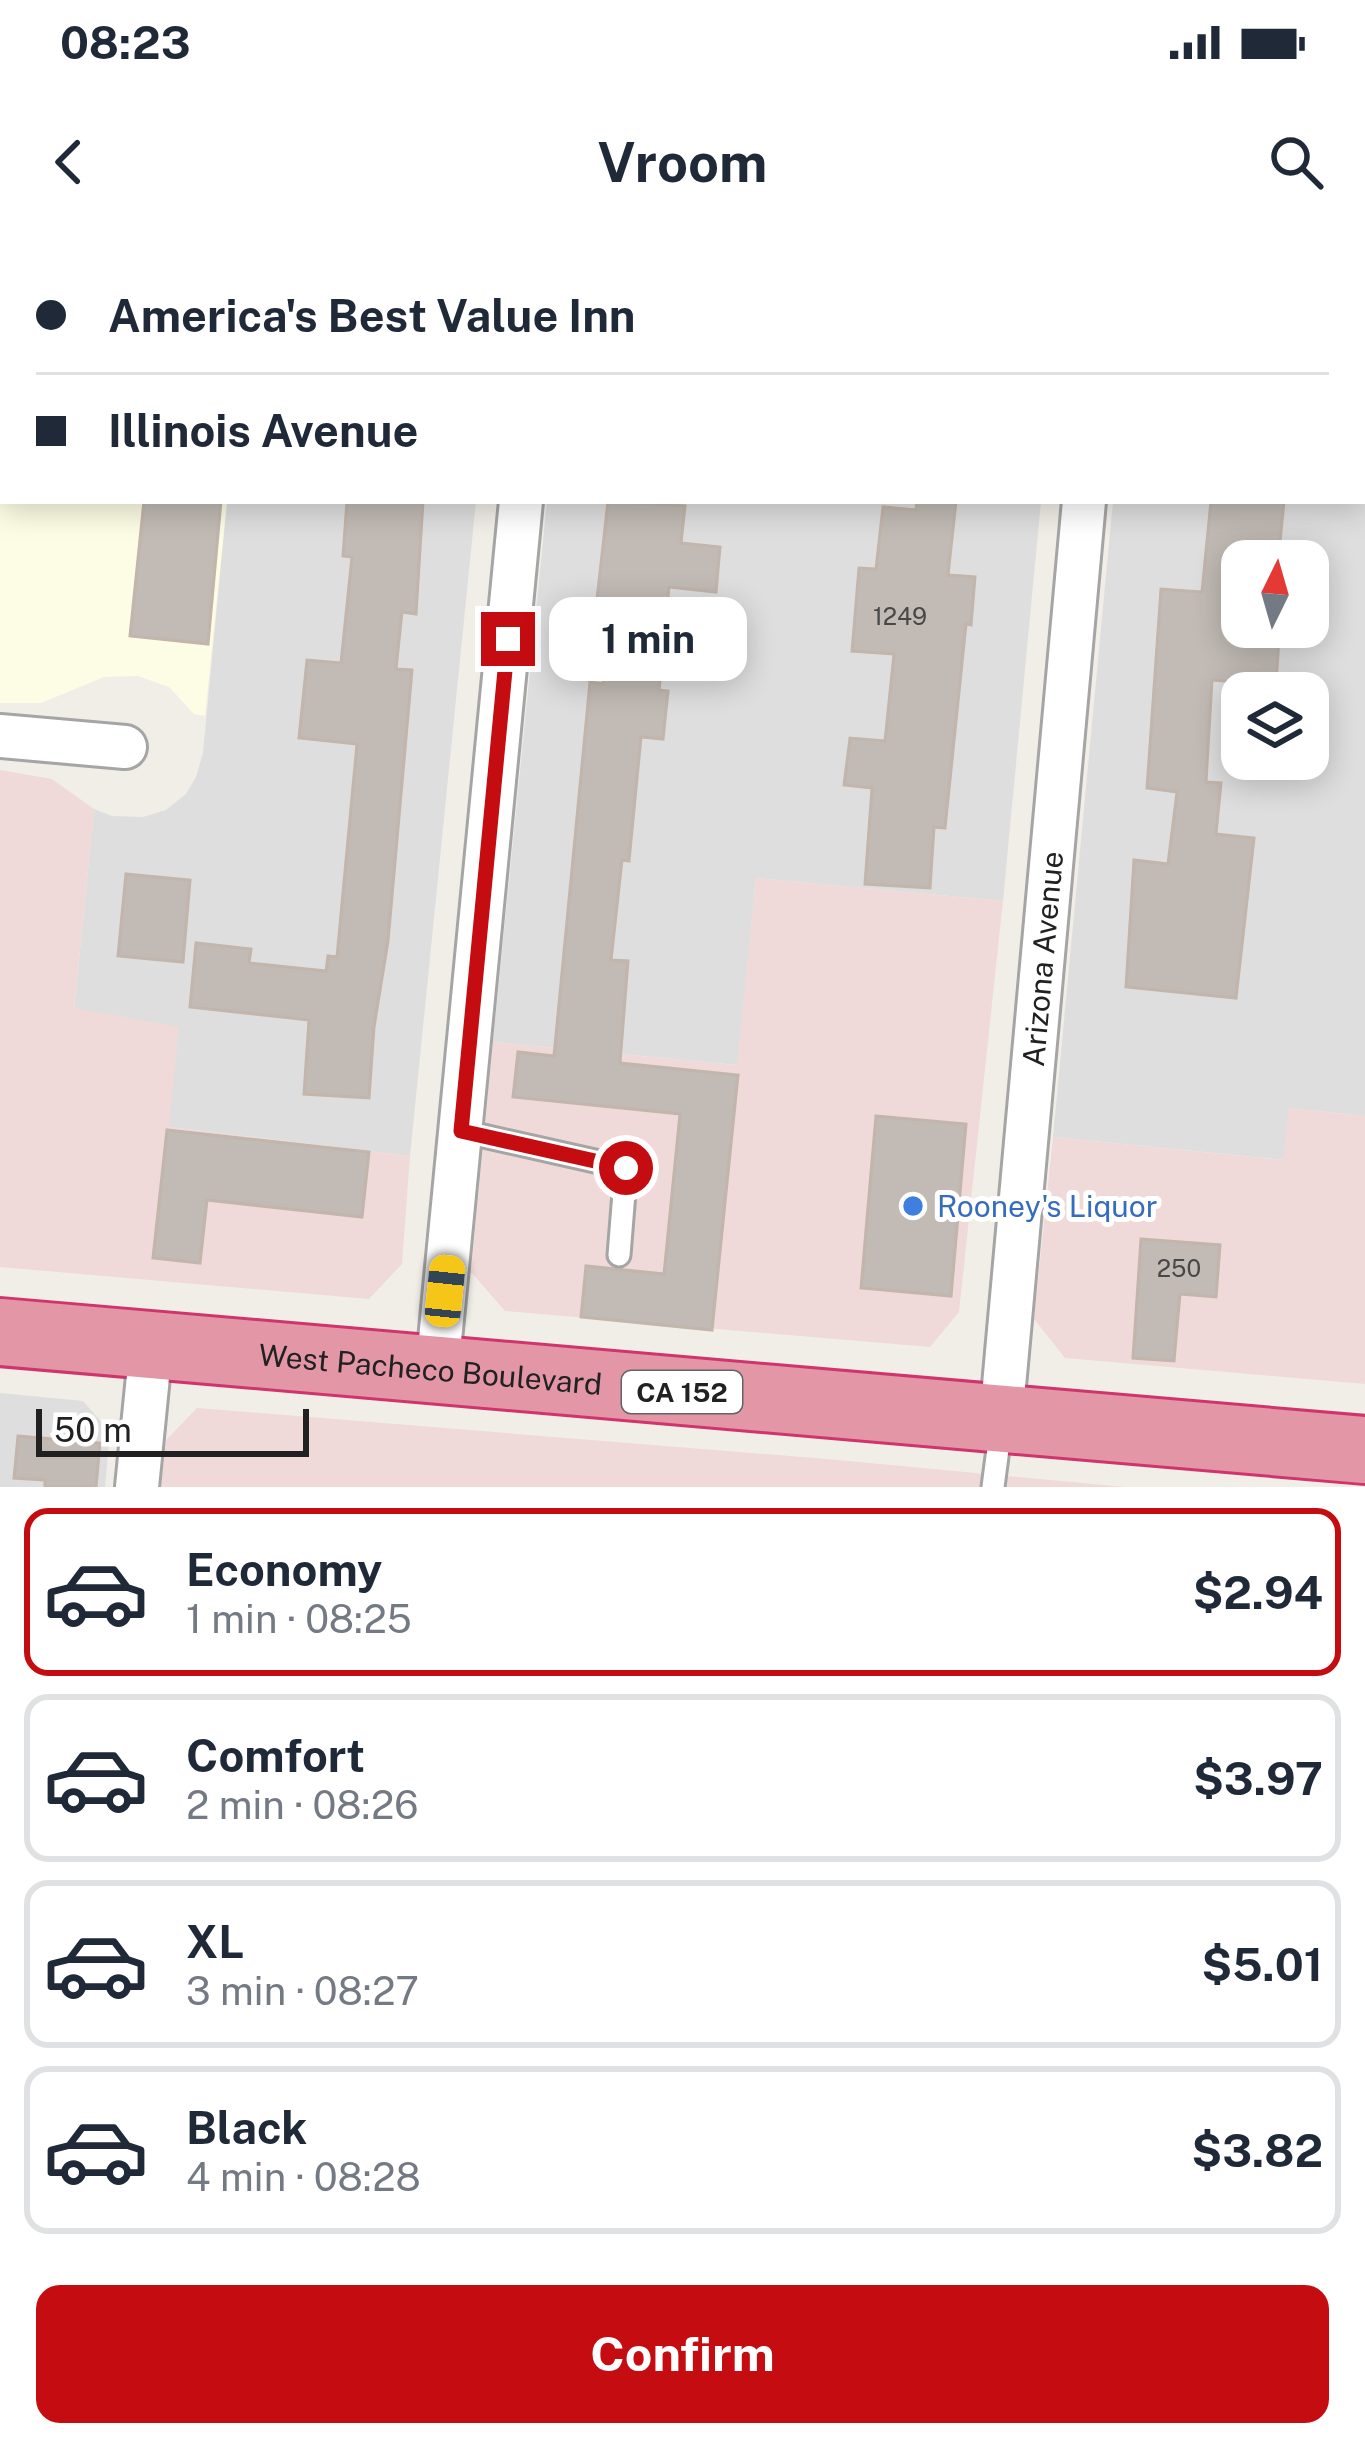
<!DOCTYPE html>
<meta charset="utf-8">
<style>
body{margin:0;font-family:"Public Sans",sans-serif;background:#f6f6f7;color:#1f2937;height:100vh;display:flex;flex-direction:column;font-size:45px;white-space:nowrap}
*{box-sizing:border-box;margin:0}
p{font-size:39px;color:#747a83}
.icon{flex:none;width:66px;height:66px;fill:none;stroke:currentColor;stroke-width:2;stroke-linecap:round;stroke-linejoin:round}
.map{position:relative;height:1247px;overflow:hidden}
.sheet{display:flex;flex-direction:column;background:#fff;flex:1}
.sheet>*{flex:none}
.hud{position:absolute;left:0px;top:0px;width:1365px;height:264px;box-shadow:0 6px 30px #0003;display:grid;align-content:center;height:264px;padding:0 36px;background:#fff}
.needle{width:78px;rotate:5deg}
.fabs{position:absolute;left:1221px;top:300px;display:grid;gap:24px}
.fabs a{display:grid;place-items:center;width:108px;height:108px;border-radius:24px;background:#fff;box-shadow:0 6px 30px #0003;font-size:60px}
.scale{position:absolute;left:36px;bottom:30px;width:273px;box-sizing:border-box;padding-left:12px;border:6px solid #212121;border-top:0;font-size:33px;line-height:42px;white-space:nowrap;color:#212121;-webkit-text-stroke:9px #fff;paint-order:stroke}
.end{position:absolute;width:54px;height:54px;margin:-27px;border:15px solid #c50d11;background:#fff;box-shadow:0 0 0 6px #fff}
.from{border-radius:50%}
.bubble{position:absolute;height:84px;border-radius:24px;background:#fff;box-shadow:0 6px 30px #0003;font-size:39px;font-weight:700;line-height:84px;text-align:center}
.car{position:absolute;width:36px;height:72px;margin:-36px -18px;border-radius:15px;box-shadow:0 0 9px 3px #0007;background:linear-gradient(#f5c518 24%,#345 0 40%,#f5c518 0 76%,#345 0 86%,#f5c518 0)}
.hud b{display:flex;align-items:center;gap:42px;height:114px;font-size:45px}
.hud b+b{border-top:3px solid #e0e1e3}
.hud i{width:30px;height:30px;background:#1f2937}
ul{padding:21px 0 0;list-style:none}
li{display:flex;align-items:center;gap:36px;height:168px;margin:0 24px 18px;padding:0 12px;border:6px solid #e0e1e3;border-radius:24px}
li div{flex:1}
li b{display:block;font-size:45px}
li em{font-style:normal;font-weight:700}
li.active{border-color:#c50d11}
li>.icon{width:108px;height:108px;stroke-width:1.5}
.action{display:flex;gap:24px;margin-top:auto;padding:24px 36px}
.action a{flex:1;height:138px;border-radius:24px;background:#c50d11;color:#fff;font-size:48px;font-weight:700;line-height:138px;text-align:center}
.status{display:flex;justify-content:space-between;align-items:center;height:84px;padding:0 60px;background:#fff;direction:ltr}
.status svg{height:33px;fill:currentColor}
header{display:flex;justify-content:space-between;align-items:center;height:156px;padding:0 36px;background:#fff;font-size:54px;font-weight:700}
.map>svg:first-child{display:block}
.residential{fill:#dfdede;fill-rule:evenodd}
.commercial{fill:#f0d9d9}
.education{fill:#fdfde5}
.building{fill:#c1bab5;stroke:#c2b5ab;stroke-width:3}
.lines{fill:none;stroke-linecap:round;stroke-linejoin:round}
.lane-casing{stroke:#a5a5a5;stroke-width:27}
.street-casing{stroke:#a5a5a5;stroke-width:48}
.highway-casing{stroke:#d0346d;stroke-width:72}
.lane{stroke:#fff;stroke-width:21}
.street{stroke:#fff;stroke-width:42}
.highway{stroke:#e296a6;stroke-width:66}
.route{stroke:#c50d11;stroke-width:15}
.shop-dot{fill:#3f7fe0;stroke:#fff;stroke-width:4.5}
.labels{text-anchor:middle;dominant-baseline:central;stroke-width:10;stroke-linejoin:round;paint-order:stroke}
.number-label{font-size:24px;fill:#494746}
.shield{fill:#fff;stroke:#646464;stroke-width:3}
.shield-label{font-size:27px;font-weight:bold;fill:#212121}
.street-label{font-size:30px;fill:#212121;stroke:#fff}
.shop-label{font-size:30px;fill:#366cbe;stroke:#fff;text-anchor:start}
</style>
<div class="status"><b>08:23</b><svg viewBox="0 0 49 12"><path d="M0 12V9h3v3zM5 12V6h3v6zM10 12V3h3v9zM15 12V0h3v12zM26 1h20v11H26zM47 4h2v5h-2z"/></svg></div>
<header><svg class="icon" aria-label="back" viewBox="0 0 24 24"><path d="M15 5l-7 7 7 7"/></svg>Vroom<svg class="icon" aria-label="search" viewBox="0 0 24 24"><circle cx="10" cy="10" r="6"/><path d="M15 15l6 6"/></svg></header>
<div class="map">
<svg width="1365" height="1247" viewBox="0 0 1365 1247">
<rect width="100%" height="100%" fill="#f1eee8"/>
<!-- residential -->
<g class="residential">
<polygon points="574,0 1066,0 574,3"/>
<path d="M1138,0H1365V876L1289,868L1284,920L1053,897L1113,261H1362V3H1138ZM1242,321H1308V387H1242ZM1242,453H1308V519H1242Z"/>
<polygon points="227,261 476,261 410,916 169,887 74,769 94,569 112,576 143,577 166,570 186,554 196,537 203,513"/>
<polygon points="547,261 1041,261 1003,661 756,638 738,825 493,802"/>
<polygon points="0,1153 83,1161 110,1192 105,1247 0,1247"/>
</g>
<!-- commercial -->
<g class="commercial">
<polygon points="0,530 52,539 94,569 74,768 179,787 169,887 410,916 402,1024 369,1059 0,1027"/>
<polygon points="756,638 1003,661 959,1072 930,1107 505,1071 471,1032 493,802 737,825"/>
<polygon points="1289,868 1365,876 1365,1144 1065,1118 1034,1079 1053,897 1283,920"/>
<polygon points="197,1168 827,1219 1125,1247 161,1247 166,1200"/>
</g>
<!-- education -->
<polygon class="education" points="0,0 253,0 3,3 3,261 227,261 205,476 194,474 169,447 138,436 104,437 41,463 0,463"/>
<!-- building -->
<g class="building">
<polygon points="144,261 221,261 208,404 130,396"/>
<polygon points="347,261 423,261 416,374 402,372 396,429 412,430 388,701 374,787 369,858 304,854 309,780 190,767 196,703 251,709 249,723 326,731 328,716 337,717 357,504 299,498 307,420 341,423 352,317 343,316"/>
<polygon points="608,261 685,266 681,303 720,307 716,352 669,347 659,450 668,451 663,499 641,497 629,621 622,620 611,720 628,721 620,823 738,835 712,1090 581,1077 586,1026 664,1034 680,874 513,857 518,812 554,816 590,442 603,444 609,388 594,386"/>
<polygon points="917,261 956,261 948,335 975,337 971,385 966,384 945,588 934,587 930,648 865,644 872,548 844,545 850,498 885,501 894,414 852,411 859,328 876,329 883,267 916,270"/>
<polygon points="1211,261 1284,261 1280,302 1266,301 1264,321 1242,321 1242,396 1279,398 1276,445 1212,440 1206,542 1221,543 1216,594 1254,598 1236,758 1126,747 1134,620 1168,624 1177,552 1147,548 1161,349 1202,352"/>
<polygon points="126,634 190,640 183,722 118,716"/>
<polygon points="876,876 966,884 951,1056 861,1048"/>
<polygon points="167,890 369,912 362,977 207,960 200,1023 153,1018"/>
<polygon points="1141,999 1220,1005 1216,1057 1180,1054 1174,1121 1133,1118"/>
<polygon points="18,1196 100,1203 96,1247 45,1247 45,1240 14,1238"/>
</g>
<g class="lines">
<!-- lane casing -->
<g class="lane-casing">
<g id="lane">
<polyline points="461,891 626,928 619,1015"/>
<polyline points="993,1247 1001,1186"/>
</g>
</g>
<!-- street casing -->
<g class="street-casing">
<g id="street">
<polyline points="546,3 547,0"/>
<polyline points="1107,3 1108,0"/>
<polyline points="0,496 125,507"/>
<polyline points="437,1131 521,261"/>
<path id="s1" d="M1001,1179L1084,261"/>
<polyline points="137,1247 151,1106"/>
</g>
</g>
<!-- highway casing -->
<g class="highway-casing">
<g id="highway">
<path id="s2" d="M0,1092L1365,1210"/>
</g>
</g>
<!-- lane -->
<use href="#lane" class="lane"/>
<!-- street -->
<use href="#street" class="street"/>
<!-- highway -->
<use href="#highway" class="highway"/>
</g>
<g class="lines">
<!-- route -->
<polyline class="route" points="508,399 461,891 626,928"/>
</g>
<!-- markers -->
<circle class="shop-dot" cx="913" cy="966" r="12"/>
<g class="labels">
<!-- number labels -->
<g class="number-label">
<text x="900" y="376">1249</text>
<text x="1179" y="1028">250</text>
</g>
<!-- shield labels -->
<rect class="shield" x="622" y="1131" width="120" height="42" rx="9"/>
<g class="shield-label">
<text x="682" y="1152">CA 152</text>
</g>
<!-- street labels -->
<g class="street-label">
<text stroke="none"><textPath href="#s1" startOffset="462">Arizona Avenue</textPath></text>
<text stroke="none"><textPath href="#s2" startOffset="432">West Pacheco Boulevard</textPath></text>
</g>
<!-- shop labels -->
<g class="shop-label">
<text x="937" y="966">Rooney's Liquor</text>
</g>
</g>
</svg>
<div class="fabs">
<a><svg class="needle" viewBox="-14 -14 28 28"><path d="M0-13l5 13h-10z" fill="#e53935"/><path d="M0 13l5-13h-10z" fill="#747a83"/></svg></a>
<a><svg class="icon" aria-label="layers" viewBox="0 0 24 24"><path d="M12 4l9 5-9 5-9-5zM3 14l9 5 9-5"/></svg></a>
</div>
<div class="scale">50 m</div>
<i class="end from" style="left:626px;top:928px"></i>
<i class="end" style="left:508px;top:399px"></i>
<div class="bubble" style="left:549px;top:357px;width:198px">1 min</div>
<i class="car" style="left:445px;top:1051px;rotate:6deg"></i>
<div class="hud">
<b><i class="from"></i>America's Best Value Inn</b>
<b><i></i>Illinois Avenue</b>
</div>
</div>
<section class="sheet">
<ul>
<li class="active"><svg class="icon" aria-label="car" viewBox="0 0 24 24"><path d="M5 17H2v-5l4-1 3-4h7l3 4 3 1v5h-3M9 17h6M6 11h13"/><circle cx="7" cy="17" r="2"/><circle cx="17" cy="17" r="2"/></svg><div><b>Economy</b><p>1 min · 08:25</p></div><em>$2.94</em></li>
<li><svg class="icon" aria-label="car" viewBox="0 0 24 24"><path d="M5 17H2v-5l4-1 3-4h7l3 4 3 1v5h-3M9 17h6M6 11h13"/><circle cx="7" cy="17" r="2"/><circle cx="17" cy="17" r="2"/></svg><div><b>Comfort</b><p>2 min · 08:26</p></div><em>$3.97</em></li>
<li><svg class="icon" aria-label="car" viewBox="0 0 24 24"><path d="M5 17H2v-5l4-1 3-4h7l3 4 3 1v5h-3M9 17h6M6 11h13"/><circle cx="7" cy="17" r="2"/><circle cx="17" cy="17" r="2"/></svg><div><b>XL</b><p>3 min · 08:27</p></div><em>$5.01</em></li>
<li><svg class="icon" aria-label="car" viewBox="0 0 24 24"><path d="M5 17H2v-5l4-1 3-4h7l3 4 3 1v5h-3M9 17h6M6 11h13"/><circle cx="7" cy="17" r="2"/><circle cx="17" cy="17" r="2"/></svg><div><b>Black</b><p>4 min · 08:28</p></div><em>$3.82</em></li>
</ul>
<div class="action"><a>Confirm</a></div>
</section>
